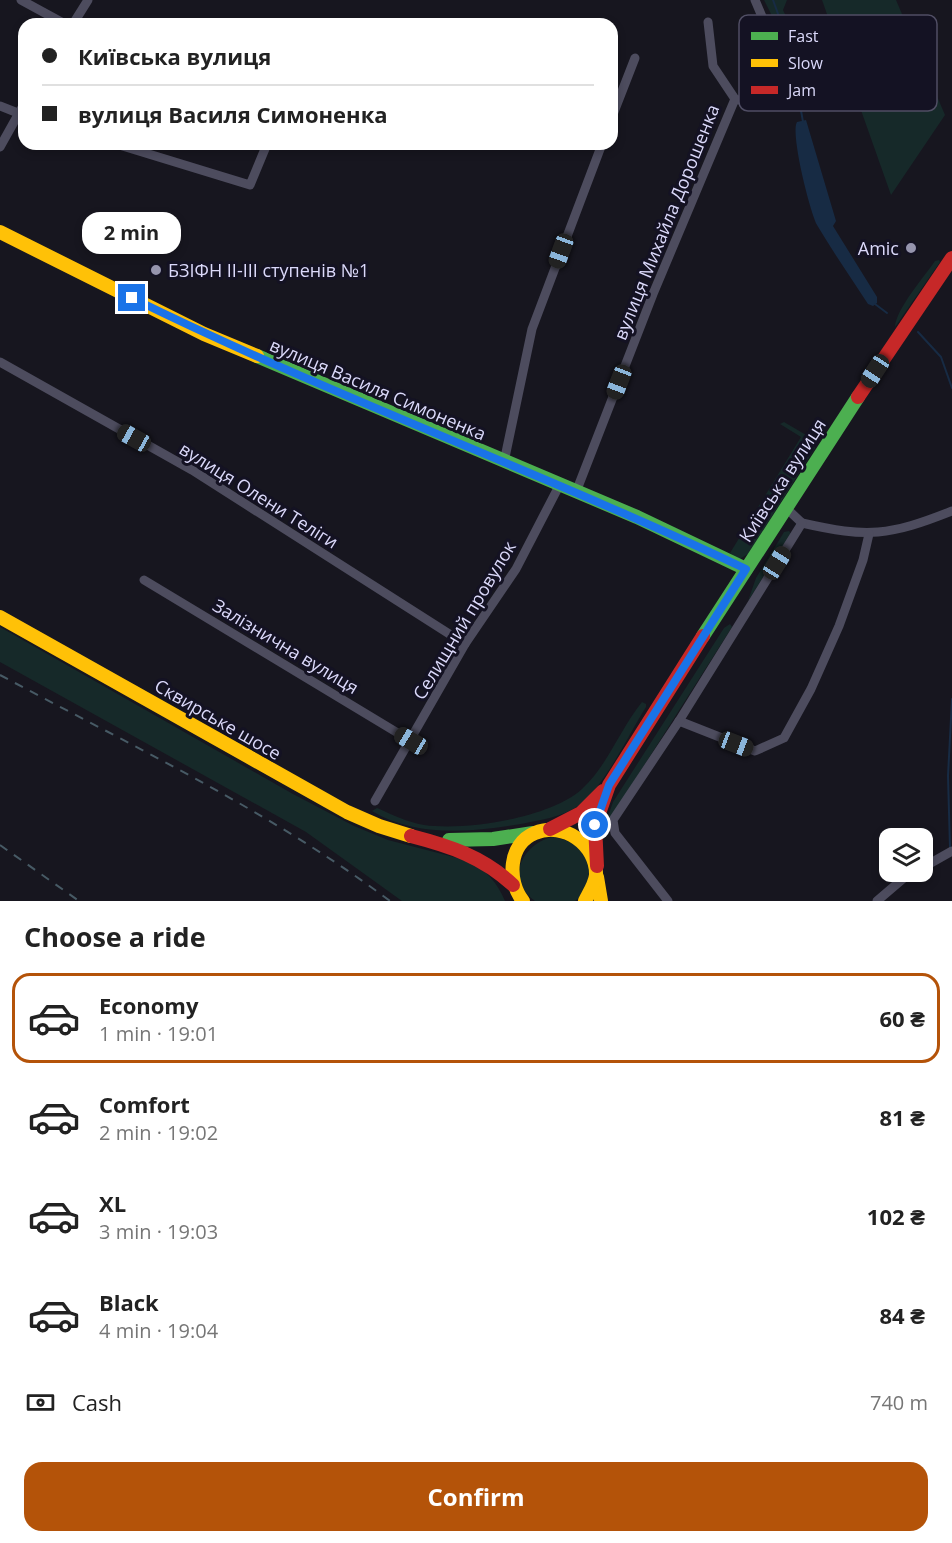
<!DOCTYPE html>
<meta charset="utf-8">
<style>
body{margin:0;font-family:"Open Sans",sans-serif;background:#f6f6f6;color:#222;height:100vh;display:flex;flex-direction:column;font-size:22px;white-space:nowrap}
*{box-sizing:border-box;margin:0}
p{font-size:20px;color:#767676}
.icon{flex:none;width:33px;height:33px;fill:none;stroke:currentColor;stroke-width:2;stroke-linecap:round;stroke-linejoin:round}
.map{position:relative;height:901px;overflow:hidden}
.panel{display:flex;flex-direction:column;background:#fff;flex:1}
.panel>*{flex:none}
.hud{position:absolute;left:18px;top:18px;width:600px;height:132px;border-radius:18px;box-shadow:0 3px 9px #0003;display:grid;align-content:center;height:132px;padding:0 24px;background:#fff}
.tools{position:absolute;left:879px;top:828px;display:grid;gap:12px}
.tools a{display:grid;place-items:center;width:54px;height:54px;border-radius:12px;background:#fff;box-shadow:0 3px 9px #0003;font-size:30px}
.end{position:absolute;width:27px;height:27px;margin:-14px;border:8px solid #1a73e8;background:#fff;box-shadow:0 0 0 3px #fff}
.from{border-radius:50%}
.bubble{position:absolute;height:42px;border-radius:18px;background:#fff;box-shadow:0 3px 9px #0003;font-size:20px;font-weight:700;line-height:42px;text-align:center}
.car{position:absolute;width:18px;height:36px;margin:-18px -9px;border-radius:8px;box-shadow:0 0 4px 2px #0007;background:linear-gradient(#222 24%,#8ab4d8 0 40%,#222 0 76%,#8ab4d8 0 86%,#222 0)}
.hud b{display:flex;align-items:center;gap:21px;height:57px;font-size:22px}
.hud b+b{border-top:2px solid #e0e0e0}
.hud i{width:15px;height:15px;background:#222}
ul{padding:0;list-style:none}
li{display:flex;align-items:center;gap:18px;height:90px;margin:0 12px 9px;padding:0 12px;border:3px solid transparent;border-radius:18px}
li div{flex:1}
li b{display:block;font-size:22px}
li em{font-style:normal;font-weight:700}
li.active{border-color:#b45309}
li>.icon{width:54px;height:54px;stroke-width:1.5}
h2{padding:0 24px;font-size:27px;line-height:72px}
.pay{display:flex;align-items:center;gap:15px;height:66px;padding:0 24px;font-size:22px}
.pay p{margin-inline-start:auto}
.cta{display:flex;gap:12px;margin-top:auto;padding:12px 24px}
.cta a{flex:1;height:69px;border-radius:18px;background:#b45309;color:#fff;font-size:24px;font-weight:700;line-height:69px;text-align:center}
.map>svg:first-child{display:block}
.green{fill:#162929}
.water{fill:#172b44}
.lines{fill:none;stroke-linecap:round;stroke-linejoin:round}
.stream{stroke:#172b44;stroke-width:2}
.street{stroke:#4d4c5e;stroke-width:9}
.fast{stroke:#4caf50;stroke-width:14}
.slow{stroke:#ffc107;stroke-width:14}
.jam{stroke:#c62828;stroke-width:14}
.rail{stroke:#475a65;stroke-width:2;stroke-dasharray:9 8;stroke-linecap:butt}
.route{stroke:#1a73e8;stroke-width:8}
.poi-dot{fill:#9695ad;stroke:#141223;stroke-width:2}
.labels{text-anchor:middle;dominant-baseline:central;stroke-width:6;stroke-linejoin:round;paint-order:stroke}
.street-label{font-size:18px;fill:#dbd9fa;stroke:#141223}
.poi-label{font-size:18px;fill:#dbd9fa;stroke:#141223;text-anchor:end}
.key{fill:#141223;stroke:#504e64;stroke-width:1.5}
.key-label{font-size:16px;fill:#dbd9fa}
</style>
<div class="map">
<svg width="952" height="901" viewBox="0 0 952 901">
<rect width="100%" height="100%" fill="#17161f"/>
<!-- green -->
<g class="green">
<polygon points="764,0 787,0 783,10 790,25 798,26 798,44 790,47 786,44"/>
<polygon points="822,0 896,0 945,115 891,195"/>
<path d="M939,260L940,262L895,327C896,309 924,277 935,261Z"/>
<polygon points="784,422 813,439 815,448 748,554 738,560 730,553 801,437 780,424"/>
<polygon points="789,531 791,534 748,601 756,578 784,532"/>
<polygon points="730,624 732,627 610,819 608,816 613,802 724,628"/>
<path d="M0,627L293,794L354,826L388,840L469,861C487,871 497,882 505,901H402L306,832L0,662Z"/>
<path d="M642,702L646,704V707C627,737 606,785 578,806C562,817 540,820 521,824C472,832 417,838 372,811L377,808C393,815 407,822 424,825C466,831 550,818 582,789C608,765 620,729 642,702Z"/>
<path d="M552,837C577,839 597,860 586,885C583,892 581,897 575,901H535C505,880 521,845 552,837Z"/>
</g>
<!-- water -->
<path class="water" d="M806,120L836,221L833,226L877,297V303L873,306L868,304C851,278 833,252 817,225C810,212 790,133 797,122Z"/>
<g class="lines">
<!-- stream -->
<g class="stream">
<polyline points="773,0 790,47 803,122"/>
<polyline points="875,304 887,313"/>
<polyline points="918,332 941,357 952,388"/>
<polyline points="950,848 948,776 952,699"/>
</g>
<!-- street -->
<g class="street">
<polyline points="21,0 65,24"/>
<polyline points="708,22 713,66 735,99 746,102 766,26 755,0"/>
<polyline points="73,24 88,0"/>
<polyline points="0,106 23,115"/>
<polyline points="612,117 635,58"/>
<polyline points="116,144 250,185 267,144"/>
<polyline points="0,147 24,104"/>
<polyline points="0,362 192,470 465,644"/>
<polyline points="504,462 532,329 602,144"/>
<polyline points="576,492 653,294 735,99"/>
<polyline points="785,507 802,523"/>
<path d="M802,523C868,538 889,536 952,511"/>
<polyline points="144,580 411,741"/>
<polyline points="679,721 755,751 784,738 811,689 839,626 863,560 869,534"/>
<polyline points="375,801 465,644 516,569 559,486"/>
<polyline points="922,868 952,851"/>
<polyline points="668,901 615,833 613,820 679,721 802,523"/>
<polyline points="877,901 905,877 916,872"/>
</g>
<!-- fast -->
<g class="fast">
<polyline points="257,356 637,517 746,569"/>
<polyline points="703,636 858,397"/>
<polyline points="449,840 493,839 533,833"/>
</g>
<!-- slow -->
<g class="slow">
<polyline points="0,232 204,334 257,356"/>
<polyline points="0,617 347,812 379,826 411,836"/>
<polyline points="597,877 601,901"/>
<path d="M523,901C507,881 508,844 535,833C564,821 597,845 596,875C595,884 589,893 585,901"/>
</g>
<!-- jam -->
<g class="jam">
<polyline points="858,397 952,258"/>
<polyline points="550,829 581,813 603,791"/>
<path d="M411,836C450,846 483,857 513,885"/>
<polyline points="597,866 595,825 609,785 703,636"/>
</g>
<!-- rail -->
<g class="rail">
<path d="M0,675C132,746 270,811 390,901"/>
<polyline points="0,845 79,901"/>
</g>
</g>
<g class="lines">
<!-- route -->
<path class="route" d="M132,298C333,397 544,473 746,569L609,785L595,825"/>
</g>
<!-- markers -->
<g class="poi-dot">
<circle cx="911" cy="248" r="6"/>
<circle cx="156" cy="270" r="6"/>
</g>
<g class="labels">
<!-- street labels -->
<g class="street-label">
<text transform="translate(666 222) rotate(-68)">вулиця Михайла Дорошенка</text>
<text transform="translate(378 389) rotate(23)">вулиця Василя Симоненка</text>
<text transform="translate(782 480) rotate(-57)">Київська вулиця</text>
<text transform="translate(259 495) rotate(32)">вулиця Олени Теліги</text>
<text transform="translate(464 620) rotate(-59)">Селищний провулок</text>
<text transform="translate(286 646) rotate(31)">Залізнична вулиця</text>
<text transform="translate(218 719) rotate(30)">Сквирське шосе</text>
</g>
<!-- poi labels -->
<g class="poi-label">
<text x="899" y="248">Amic</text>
<text x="168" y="270" text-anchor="start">БЗІФН ІІ-ІІІ ступенів №1</text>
</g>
</g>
<!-- legend -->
<rect x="739" y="15" width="198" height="96" rx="9" class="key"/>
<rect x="751" y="32" width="27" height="8" fill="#4caf50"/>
<rect x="751" y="59" width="27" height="8" fill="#ffc107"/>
<rect x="751" y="86" width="27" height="8" fill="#c62828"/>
<g class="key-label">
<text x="788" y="42">Fast</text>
<text x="788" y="69">Slow</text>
<text x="788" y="96">Jam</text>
</g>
</svg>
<div class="tools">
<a><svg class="icon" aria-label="layers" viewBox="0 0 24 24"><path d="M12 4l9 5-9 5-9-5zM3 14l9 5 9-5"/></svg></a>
</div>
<i class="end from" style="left:595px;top:825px"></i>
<i class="end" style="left:132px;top:298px"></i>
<div class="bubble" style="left:82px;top:212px;width:99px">2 min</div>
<i class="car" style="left:561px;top:251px;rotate:200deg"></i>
<i class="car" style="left:875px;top:371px;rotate:213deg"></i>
<i class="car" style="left:619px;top:382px;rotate:201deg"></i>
<i class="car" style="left:134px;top:438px;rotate:299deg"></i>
<i class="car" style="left:777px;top:563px;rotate:32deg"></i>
<i class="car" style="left:411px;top:741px;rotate:301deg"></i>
<i class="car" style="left:736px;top:744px;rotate:111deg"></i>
<div class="hud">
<b><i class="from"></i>Київська вулиця</b>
<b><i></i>вулиця Василя Симоненка</b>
</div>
</div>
<section class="panel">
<h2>Choose a ride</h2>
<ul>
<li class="active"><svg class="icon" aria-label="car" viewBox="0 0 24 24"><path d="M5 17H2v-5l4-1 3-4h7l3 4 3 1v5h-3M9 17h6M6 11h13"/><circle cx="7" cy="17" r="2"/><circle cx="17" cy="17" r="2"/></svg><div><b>Economy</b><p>1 min · 19:01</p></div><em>60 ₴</em></li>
<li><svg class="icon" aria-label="car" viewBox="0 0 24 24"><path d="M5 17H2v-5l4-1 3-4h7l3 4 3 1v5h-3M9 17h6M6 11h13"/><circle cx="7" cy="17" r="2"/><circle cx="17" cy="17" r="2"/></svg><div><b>Comfort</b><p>2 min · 19:02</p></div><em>81 ₴</em></li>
<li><svg class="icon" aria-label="car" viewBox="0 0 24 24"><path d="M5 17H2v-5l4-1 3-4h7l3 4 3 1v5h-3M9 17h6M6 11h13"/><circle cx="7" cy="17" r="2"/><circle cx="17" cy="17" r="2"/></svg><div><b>XL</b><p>3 min · 19:03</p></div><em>102 ₴</em></li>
<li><svg class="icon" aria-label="car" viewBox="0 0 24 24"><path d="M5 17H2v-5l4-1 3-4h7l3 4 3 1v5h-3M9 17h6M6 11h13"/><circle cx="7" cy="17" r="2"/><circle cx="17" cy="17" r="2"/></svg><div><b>Black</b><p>4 min · 19:04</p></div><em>84 ₴</em></li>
</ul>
<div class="pay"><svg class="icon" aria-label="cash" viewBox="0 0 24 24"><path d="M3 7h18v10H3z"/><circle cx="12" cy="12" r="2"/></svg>Cash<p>740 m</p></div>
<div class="cta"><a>Confirm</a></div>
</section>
